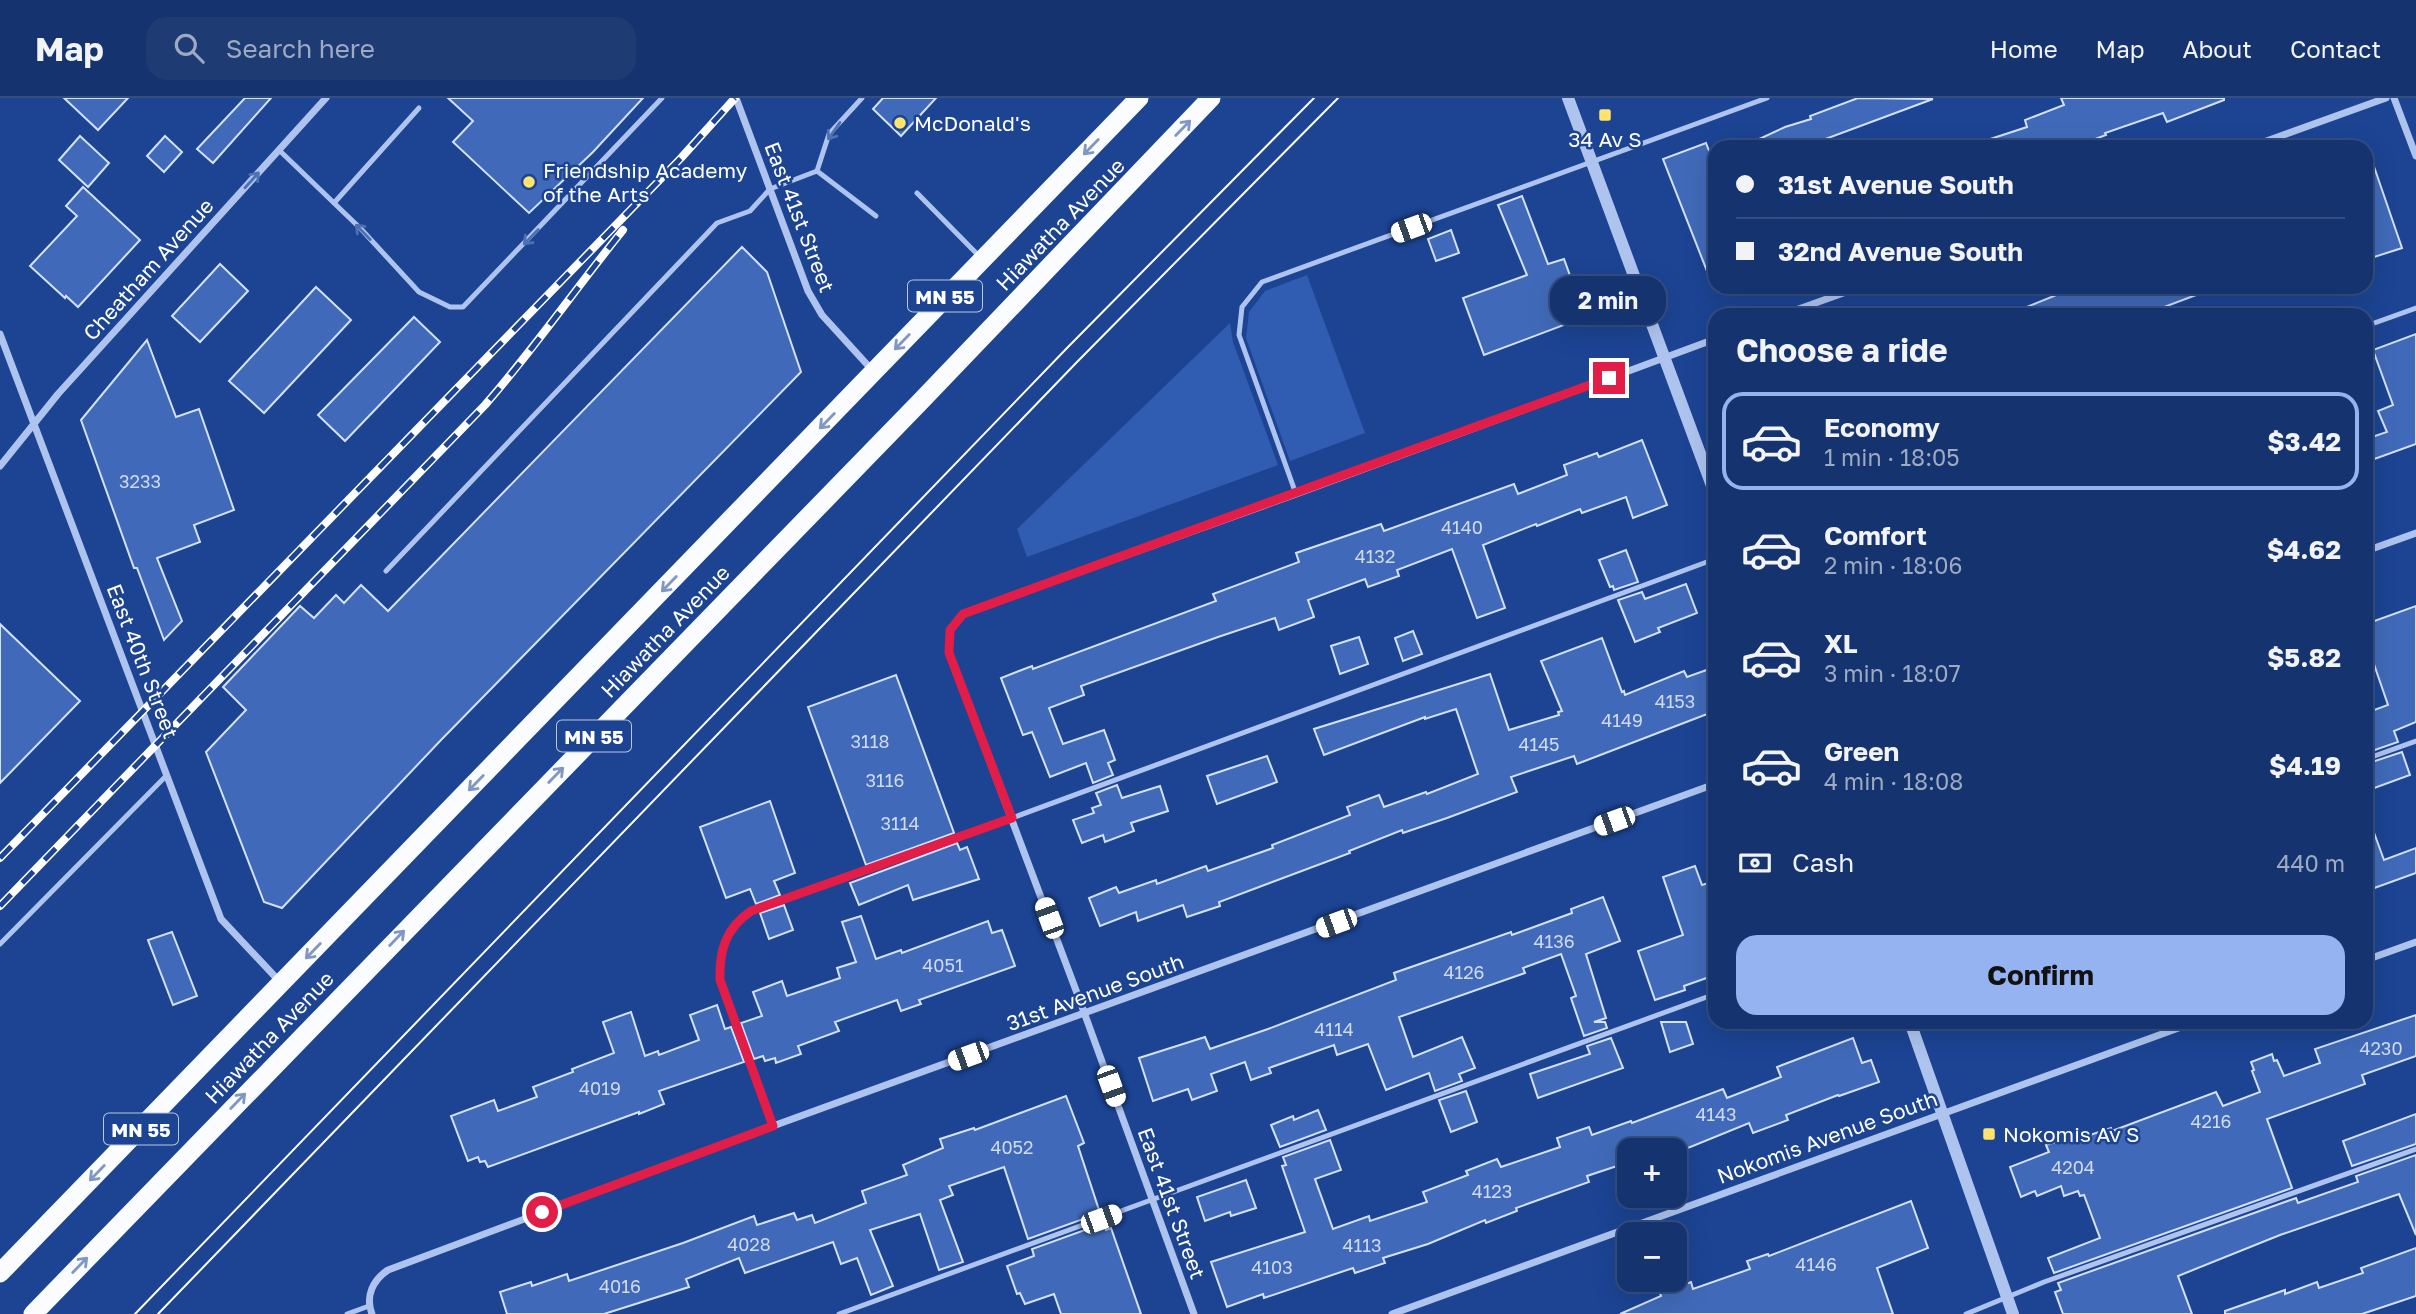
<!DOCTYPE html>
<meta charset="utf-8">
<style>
body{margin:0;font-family:"Golos Text",sans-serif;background:#1e3b73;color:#f1f3f6;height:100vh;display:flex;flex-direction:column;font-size:26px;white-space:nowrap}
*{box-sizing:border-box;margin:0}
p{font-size:23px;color:#9daac2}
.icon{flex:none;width:38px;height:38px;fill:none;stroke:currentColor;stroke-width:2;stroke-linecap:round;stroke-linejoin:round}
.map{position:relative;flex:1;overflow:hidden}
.panel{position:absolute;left:1708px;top:210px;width:665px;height:721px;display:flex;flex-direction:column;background:#15336e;border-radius:21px;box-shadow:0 7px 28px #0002,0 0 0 2px #344e81}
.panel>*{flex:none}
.hud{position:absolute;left:1708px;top:42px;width:665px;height:154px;border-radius:21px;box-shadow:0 7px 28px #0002,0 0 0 2px #344e81;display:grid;align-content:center;height:154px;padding:0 28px;background:#15336e}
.buttons{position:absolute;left:1617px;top:1040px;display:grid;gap:14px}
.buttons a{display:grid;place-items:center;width:70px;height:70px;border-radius:14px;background:#15336e;box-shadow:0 7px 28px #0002,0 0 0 2px #344e81;font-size:35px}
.end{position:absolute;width:32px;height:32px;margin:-16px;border:9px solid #e11d48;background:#fff;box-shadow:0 0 0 4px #fff}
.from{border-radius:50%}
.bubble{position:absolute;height:49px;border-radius:21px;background:#15336e;box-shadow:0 7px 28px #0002,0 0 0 2px #344e81;font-size:23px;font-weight:700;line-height:49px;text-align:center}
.car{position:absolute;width:21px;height:42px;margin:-21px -10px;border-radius:9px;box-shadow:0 0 5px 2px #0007;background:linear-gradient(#fff 24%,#345 0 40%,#fff 0 76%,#345 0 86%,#fff 0)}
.hud b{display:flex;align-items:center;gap:24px;height:66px;font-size:26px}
.hud b+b{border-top:2px solid #344e81}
.hud i{width:18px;height:18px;background:#f1f3f6}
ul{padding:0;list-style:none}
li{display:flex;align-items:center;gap:21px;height:98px;margin:0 14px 10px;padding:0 14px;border:4px solid transparent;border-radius:21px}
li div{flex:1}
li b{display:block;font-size:26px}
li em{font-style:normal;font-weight:700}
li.current{border-color:#95b2f1}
li>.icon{width:63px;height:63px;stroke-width:1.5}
h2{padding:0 28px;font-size:32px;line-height:84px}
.pay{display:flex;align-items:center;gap:18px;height:77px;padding:0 28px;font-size:26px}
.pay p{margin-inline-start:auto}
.cta{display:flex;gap:14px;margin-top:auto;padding:14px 28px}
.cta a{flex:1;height:80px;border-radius:21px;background:#95b2f1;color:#111;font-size:28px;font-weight:700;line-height:80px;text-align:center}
header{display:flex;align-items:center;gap:42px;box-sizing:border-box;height:98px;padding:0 35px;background:#15336e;border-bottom:2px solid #344e81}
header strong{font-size:33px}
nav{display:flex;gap:38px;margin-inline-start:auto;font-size:24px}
.search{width:490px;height:63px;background:#1e3b73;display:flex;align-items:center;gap:18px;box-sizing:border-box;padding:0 24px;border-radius:21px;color:#9daac2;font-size:26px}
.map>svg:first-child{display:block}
.green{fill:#305cb1}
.building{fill:#406ab9;stroke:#d4e1fa;stroke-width:2}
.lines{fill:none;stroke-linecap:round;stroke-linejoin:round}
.service{stroke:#aec4ef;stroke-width:5}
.minor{stroke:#aec4ef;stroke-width:7}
.tertiary{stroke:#aec4ef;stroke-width:12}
.trunk{stroke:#fafcff;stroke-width:19}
.tram{stroke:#fff;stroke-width:2}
.rail-casing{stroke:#fff;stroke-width:8}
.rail{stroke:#1c4493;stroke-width:5;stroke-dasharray:16;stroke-linecap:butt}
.oneway{stroke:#8097c4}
.oneway2{stroke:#4f71b3}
.route{stroke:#e11d48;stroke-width:9}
.poi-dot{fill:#ffe36c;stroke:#1c4493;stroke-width:2.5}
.labels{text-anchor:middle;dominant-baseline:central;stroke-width:5;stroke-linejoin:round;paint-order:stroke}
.number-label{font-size:18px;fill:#cfdaee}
.shield{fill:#1c4493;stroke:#bbc7df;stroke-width:2}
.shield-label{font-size:19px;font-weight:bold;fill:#fff}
.poi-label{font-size:21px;fill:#fff;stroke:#1c4493;text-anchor:start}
.street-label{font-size:21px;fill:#fff;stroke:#1c4493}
</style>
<header>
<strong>Map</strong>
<div class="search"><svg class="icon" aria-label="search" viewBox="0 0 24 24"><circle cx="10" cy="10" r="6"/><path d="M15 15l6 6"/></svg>Search here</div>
<nav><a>Home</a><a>Map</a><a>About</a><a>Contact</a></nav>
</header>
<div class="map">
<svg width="2416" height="1216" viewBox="0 0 2416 1216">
<rect width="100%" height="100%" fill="#1c4493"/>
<!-- green -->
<g class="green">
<polygon points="1307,177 1365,335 1290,363 1246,240 1249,214 1265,193"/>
<polygon points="1230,225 1233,244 1278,367 1027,459 1017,431"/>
</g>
<!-- building -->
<g class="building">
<polygon points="64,0 128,0 98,32"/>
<polygon points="245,0 271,0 213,65 197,51"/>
<polygon points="448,0 643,0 593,54 529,115 453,44 473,23"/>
<polygon points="883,0 936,0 901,38 873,11"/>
<polygon points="1858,0 1933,1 1804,49 1742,49 1785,29 1811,21 1810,18"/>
<polygon points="2061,0 2224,0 2224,2 2167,24 2163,15 2105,35 2106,37 2074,49 1978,49 1978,45 2027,29 2025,22 2064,7"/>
<polygon points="80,38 109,65 88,89 59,62"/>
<polygon points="165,38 182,54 164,74 147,58"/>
<polygon points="1706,45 1715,68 1714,191 1663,61"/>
<polygon points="2369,54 2402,150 2371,160 2366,147 2366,55"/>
<polygon points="83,89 140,142 78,209 66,198 65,200 30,168 77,118 66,108"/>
<polygon points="1522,98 1548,166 1564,161 1585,219 1484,257 1463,200 1527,177 1498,107"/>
<polygon points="1451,132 1459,155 1436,163 1428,141"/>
<polygon points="742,149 767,174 801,274 441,642 282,810 264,804 206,654 246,612 223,589 300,508 314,520 336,497 344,505 361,487 388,513"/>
<polygon points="220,166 248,193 200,244 172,218"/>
<polygon points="316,189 351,222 264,315 229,283"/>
<polygon points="2076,189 2212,189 2212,191 2143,217 2007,217"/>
<polygon points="414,219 440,244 345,343 318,317"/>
<polygon points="2416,236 2416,346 2366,364 2366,341 2387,334 2378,313 2393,307 2373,252"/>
<polygon points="147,242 176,319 199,311 234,412 194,427 200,444 157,460 182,523 164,542 137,470 134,470 81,322"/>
<polygon points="1642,342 1667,407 1633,420 1626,399 1582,415 1580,411 1537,428 1536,426 1483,447 1505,510 1477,520 1452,451 1397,472 1399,478 1368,489 1365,481 1308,502 1314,519 1279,532 1275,520 1218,539 1081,588 1084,597 1049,610 1063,646 1104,632 1115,662 1108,665 1113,677 1093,685 1086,665 1050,679 1032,634 1023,637 1001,580 1032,568 1033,571 1216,503 1213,496 1299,464 1296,455 1381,426 1384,433 1514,386 1518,396 1567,377 1564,367 1597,355 1599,359"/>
<polygon points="1626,452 1638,484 1614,492 1613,488 1610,489 1599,462"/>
<polygon points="1686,486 1697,515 1658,530 1660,534 1635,544 1618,502 1642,494 1645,501"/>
<polygon points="2416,508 2416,624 2394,633 2398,644 2366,655 2366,615 2388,607 2366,543 2366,526"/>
<polygon points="0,526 80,603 0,685"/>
<polygon points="1413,533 1422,556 1403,563 1395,540"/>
<polygon points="1359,539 1368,566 1340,576 1331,548"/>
<polygon points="1602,540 1622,594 1624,593 1625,597 1684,573 1687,579 1715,569 1715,613 1577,666 1574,658 1511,679 1517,694 1447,720 1403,735 1402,732 1349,753 1350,755 1219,804 1220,808 1187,819 1183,807 1138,823 1136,814 1100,828 1089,800 1116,789 1119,795 1156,782 1157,786 1206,768 1208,773 1273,750 1272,747 1350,717 1347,709 1379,697 1384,709 1426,694 1427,696 1478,676 1456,611 1425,621 1425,619 1324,657 1314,631 1490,576 1509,632 1559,617 1558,614 1562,613 1541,563"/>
<polygon points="896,577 954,735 866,767 808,609"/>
<polygon points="2402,654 2410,677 2366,693 2366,666"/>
<polygon points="1267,658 1277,684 1217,706 1207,678"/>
<polygon points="1117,687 1122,700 1160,688 1168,713 1131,725 1134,733 1105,744 1103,737 1082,745 1073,722 1094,715 1092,710 1101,707 1096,695"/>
<polygon points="770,703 795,775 774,783 780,797 756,806 750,791 726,800 700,729"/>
<polygon points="2366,721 2369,721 2384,762 2416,750 2416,775 2366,793"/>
<polygon points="957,745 960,752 967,749 979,781 913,802 908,787 859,807 850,785"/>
<polygon points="1695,768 1702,787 1715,783 1715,877 1684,888 1685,892 1655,902 1638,853 1683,837 1663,779"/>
<polygon points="1603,799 1620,843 1586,856 1606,920 1594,924 1605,924 1607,930 1584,938 1571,900 1576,898 1561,856 1523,870 1525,875 1399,919 1413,959 1462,939 1475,970 1459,976 1462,983 1435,993 1429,975 1386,992 1368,946 1337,957 1334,947 1269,970 1271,975 1251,982 1245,964 1211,976 1217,993 1192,1002 1188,991 1153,1003 1139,960 1205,939 1210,951 1268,931 1396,882 1394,875 1511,834 1512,837 1572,815 1571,811"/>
<polygon points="784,807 793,832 769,841 760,815"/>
<polygon points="861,818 876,861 901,852 902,855 988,823 992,835 1002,832 1015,868 919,902 921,906 901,913 897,902 835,924 839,933 798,948 801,956 776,965 775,960 765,963 763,958 754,961 741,925 762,918 753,894 782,883 787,898 840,880 837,870 856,864 842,824"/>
<polygon points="172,834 197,898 173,907 148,842"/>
<polygon points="717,907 725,931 731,929 744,964 659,993 664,1006 639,1016 639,1014 488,1069 485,1063 480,1064 478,1059 468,1063 451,1018 494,1002 498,1013 537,999 533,989 573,974 572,971 614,955 603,924 631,914 645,958 658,953 659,957 699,942 690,917"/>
<polygon points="2416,917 2416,958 2362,977 2365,986 2267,1021 2292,1090 2054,1175 2048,1160 2100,1140 2084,1097 2080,1098 2078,1093 2064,1098 2061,1088 2037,1098 2035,1093 2021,1099 2010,1069 2049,1054 2046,1047 2065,1041 2066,1045 2111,1030 2112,1033 2216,994 2223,1008 2260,994 2252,973 2254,972 2251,964 2272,956 2274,963 2277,962 2284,978 2320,965 2315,951"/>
<polygon points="1661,924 1686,924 1693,946 1670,954"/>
<polygon points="1611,940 1623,970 1538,1000 1530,976 1590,956 1587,948"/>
<polygon points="1853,940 1862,965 1871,962 1879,984 1839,998 1838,997 1786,1017 1788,1022 1753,1035 1749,1025 1683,1052 1629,1052 1629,1064 1587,1078 1589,1084 1516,1110 1517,1113 1486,1125 1485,1122 1428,1146 1383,1160 1385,1165 1355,1175 1353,1170 1264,1200 1263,1196 1227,1209 1211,1164 1305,1134 1282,1068 1286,1067 1283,1059 1330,1042 1341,1072 1315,1081 1333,1131 1369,1118 1370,1123 1427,1104 1423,1094 1468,1077 1466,1073 1497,1061 1501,1069 1560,1049 1557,1040 1589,1029 1592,1037 1631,1023 1632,1025 1723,991 1727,1000 1781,979 1777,969"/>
<polygon points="1466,993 1477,1024 1451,1034 1439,1002"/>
<polygon points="1066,998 1084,1045 1078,1048 1100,1115 1028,1141 1004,1069 949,1088 953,1097 940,1102 963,1164 939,1172 920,1116 870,1132 893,1188 871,1197 857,1160 841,1166 833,1144 745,1175 739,1160 686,1181 689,1189 604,1216 507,1216 500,1194 531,1184 532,1188 567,1176 569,1183 683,1145 754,1118 757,1127 794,1115 797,1122 812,1117 815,1125 866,1105 862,1093 907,1077 903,1067 943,1050 940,1041 974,1030 975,1032"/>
<polygon points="1318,1012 1326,1032 1280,1049 1271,1027 1293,1018 1294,1022"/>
<polygon points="2416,1016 2416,1046 2352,1068 2343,1043"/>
<polygon points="2416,1057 2416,1137 2399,1096 2280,1137 2178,1178 2192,1216 2063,1216 2055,1194 2061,1192 2058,1185 2296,1100 2298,1105 2358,1084 2356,1078"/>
<polygon points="1246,1082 1256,1110 1231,1118 1230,1114 1205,1123 1197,1099"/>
<polygon points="1911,1103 1928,1150 1877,1170 1893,1216 1620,1216 1661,1198 1660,1195 1691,1184 1693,1191 1750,1171 1747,1163 1768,1156 1769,1158"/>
<polygon points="1104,1125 1106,1132 1111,1130 1141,1216 1061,1216 1054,1196 1025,1206 1020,1195 1017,1196 1007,1168 1034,1158 1032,1151"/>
<polygon points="2416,1150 2416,1198 2362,1216 2225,1216 2225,1213 2285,1192 2285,1196 2317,1184 2319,1190 2363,1175 2361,1170"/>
</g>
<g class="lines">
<!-- service -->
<g class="service">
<polyline points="279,52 361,131 419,194 450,209 463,209 662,0"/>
<polyline points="817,73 829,36 862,0"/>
<polyline points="817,73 876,118"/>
<polyline points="917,95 980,159"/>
<polyline points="334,105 419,10"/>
<polyline points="2366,228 2416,210"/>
<polyline points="1296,396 1239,237 1242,209 1262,184 1767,0"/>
<polyline points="386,473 717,125 750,113 770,91 817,73"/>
<polyline points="2366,661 2416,643"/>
<polyline points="0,846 167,677"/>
<path d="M773,1028L720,882C719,852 726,830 751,813L1012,720L1715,461"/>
<polyline points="347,1216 369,1208"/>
<polyline points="839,1216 1715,896"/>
<polyline points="1966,1216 2044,1184 2416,1051"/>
</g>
<!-- minor -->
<g class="minor">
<polyline points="736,0 808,193 822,217 873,273"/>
<polyline points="2394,0 2416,58"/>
<polyline points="2250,49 2386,0"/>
<polyline points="1782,217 1860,189"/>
<polyline points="0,236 221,821 281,885"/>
<polyline points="0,368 58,296 326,0"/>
<polyline points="2366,453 2416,435"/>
<polyline points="2366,862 2416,844"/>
<path d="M372,1216C365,1198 373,1182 388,1172L773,1028L1715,686"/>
<polyline points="1194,1216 1077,895 949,555 950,532 963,516 1296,396 1715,241"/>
<polyline points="1392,1216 2195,924"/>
</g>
<!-- tertiary -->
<g class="tertiary">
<polyline points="1568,0 1715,396"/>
<polyline points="1910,924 2013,1216"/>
</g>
<!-- trunk -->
<g class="trunk">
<polyline points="0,1175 1139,0"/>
<polyline points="33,1216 920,304 1211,0"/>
</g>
<!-- tram -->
<g class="tram">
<polyline points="135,1216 1068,249 1314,0"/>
<polyline points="158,1216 1077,264 1338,0"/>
</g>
<!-- rail casing -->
<g class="rail-casing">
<g id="rail">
<polyline points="0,760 681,60 735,0"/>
<path d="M0,808L485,307C534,251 576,190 623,132"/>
</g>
</g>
<!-- rail -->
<use href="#rail" class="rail"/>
</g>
<!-- one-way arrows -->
<defs><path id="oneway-shaft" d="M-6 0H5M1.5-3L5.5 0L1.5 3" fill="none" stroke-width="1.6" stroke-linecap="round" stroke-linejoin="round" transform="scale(1.75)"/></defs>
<g class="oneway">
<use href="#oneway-shaft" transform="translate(1183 30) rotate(-46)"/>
<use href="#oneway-shaft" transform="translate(1091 49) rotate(134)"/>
<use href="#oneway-shaft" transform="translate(902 244) rotate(134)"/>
<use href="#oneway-shaft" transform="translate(827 323) rotate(134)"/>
<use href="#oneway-shaft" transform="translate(669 486) rotate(134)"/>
<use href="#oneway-shaft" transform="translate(556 677) rotate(-46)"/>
<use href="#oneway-shaft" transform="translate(476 685) rotate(134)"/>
<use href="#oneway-shaft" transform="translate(397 840) rotate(-46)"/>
<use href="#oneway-shaft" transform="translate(313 853) rotate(134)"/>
<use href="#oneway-shaft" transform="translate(238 1003) rotate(-46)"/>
<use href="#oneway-shaft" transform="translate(97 1075) rotate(134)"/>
<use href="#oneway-shaft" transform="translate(80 1167) rotate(-46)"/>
</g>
<g class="oneway2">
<use href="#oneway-shaft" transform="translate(834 33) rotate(125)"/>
<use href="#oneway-shaft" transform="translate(252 82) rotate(-48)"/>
<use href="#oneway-shaft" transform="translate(363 134) rotate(-134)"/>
<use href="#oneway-shaft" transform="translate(531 139) rotate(134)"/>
</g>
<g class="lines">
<!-- route -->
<path class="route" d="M542,1114L773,1028L720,882C719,852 726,830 751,813L1012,720L949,555L950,532L963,516L1609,280"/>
</g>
<!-- markers -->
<g class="poi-dot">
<rect x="1598" y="10" width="14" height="14" rx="3.5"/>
<circle cx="900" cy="25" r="7"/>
<circle cx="529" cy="84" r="7"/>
<rect x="1982" y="1029" width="14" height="14" rx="3.5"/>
</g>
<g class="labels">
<!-- number labels -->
<g class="number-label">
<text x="140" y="383">3233</text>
<text x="1462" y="429">4140</text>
<text x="1375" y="458">4132</text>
<text x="1675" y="603">4153</text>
<text x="1622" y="622">4149</text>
<text x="870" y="643">3118</text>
<text x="1539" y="646">4145</text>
<text x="885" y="682">3116</text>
<text x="900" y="725">3114</text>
<text x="1554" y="843">4136</text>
<text x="943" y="867">4051</text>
<text x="1464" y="874">4126</text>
<text x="1334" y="931">4114</text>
<text x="2381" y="950">4230</text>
<text x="600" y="990">4019</text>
<text x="1716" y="1016">4143</text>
<text x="2211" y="1023">4216</text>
<text x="1012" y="1049">4052</text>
<text x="2073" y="1069">4204</text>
<text x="1492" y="1093">4123</text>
<text x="749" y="1146">4028</text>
<text x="1362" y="1147">4113</text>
<text x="1816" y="1166">4146</text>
<text x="1272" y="1169">4103</text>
<text x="620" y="1188">4016</text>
</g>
<!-- shield labels -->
<g class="shield">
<rect x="908" y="182.5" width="74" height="31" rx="5"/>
<rect x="557" y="622.5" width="74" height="31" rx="5"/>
<rect x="104" y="1015.5" width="74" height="31" rx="5"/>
</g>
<g class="shield-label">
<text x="945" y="198">MN 55</text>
<text x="594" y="638">MN 55</text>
<text x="141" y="1031">MN 55</text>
</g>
<!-- poi labels -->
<g class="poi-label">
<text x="914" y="25">McDonald's</text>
<text x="1605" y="41" text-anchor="middle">34 Av S</text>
<text x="543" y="72">Friendship Academy<tspan x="543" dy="24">of the Arts</tspan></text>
<text x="2003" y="1036">Nokomis Av S</text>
</g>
<!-- street labels -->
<g class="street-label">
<text transform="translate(800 119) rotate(69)">East 41st Street</text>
<text transform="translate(1060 126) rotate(-46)">Hiawatha Avenue</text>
<text transform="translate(148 171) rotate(-48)">Cheatham Avenue</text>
<text transform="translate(665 533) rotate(-46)">Hiawatha Avenue</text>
<text transform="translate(143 563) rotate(69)">East 40th Street</text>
<text transform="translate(1095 894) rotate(-20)">31st Avenue South</text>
<text transform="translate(269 939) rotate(-46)">Hiawatha Avenue</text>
<text transform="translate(1827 1039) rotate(-20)">Nokomis Avenue South</text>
<text transform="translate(1172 1105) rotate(70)">East 41st Street</text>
</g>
</g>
</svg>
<div class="buttons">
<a>+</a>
<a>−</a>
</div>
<i class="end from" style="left:542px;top:1114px"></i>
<i class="end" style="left:1609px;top:280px"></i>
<div class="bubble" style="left:1550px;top:178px;width:116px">2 min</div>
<i class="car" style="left:1411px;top:130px;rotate:250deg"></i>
<i class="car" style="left:1614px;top:723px;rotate:250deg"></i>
<i class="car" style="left:1049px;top:820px;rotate:340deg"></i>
<i class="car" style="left:1336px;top:825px;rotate:250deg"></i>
<i class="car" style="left:968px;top:958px;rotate:250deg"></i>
<i class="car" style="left:1111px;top:988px;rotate:160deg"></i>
<i class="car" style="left:1101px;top:1121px;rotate:70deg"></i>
<div class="hud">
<b><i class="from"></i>31st Avenue South</b>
<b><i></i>32nd Avenue South</b>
</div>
<section class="panel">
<h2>Choose a ride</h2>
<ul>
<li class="current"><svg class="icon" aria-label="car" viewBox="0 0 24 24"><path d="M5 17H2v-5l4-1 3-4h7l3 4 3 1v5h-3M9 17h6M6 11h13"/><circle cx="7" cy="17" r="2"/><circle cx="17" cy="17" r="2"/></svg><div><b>Economy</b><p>1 min · 18:05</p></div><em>$3.42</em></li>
<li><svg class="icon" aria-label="car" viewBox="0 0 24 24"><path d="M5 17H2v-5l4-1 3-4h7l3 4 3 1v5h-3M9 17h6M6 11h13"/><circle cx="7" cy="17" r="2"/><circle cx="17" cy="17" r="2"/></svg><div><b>Comfort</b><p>2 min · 18:06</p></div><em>$4.62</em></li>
<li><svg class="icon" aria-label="car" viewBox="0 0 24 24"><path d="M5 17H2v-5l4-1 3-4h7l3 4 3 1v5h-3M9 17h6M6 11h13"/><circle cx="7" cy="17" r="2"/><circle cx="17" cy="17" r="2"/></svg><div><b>XL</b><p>3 min · 18:07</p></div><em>$5.82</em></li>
<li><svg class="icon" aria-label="car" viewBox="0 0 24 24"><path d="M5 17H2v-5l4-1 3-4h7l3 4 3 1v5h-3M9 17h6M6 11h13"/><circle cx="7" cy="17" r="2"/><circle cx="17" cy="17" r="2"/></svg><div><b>Green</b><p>4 min · 18:08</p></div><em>$4.19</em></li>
</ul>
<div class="pay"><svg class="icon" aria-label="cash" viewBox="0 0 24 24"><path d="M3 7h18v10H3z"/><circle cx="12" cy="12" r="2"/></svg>Cash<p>440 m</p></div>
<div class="cta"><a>Confirm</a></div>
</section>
</div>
